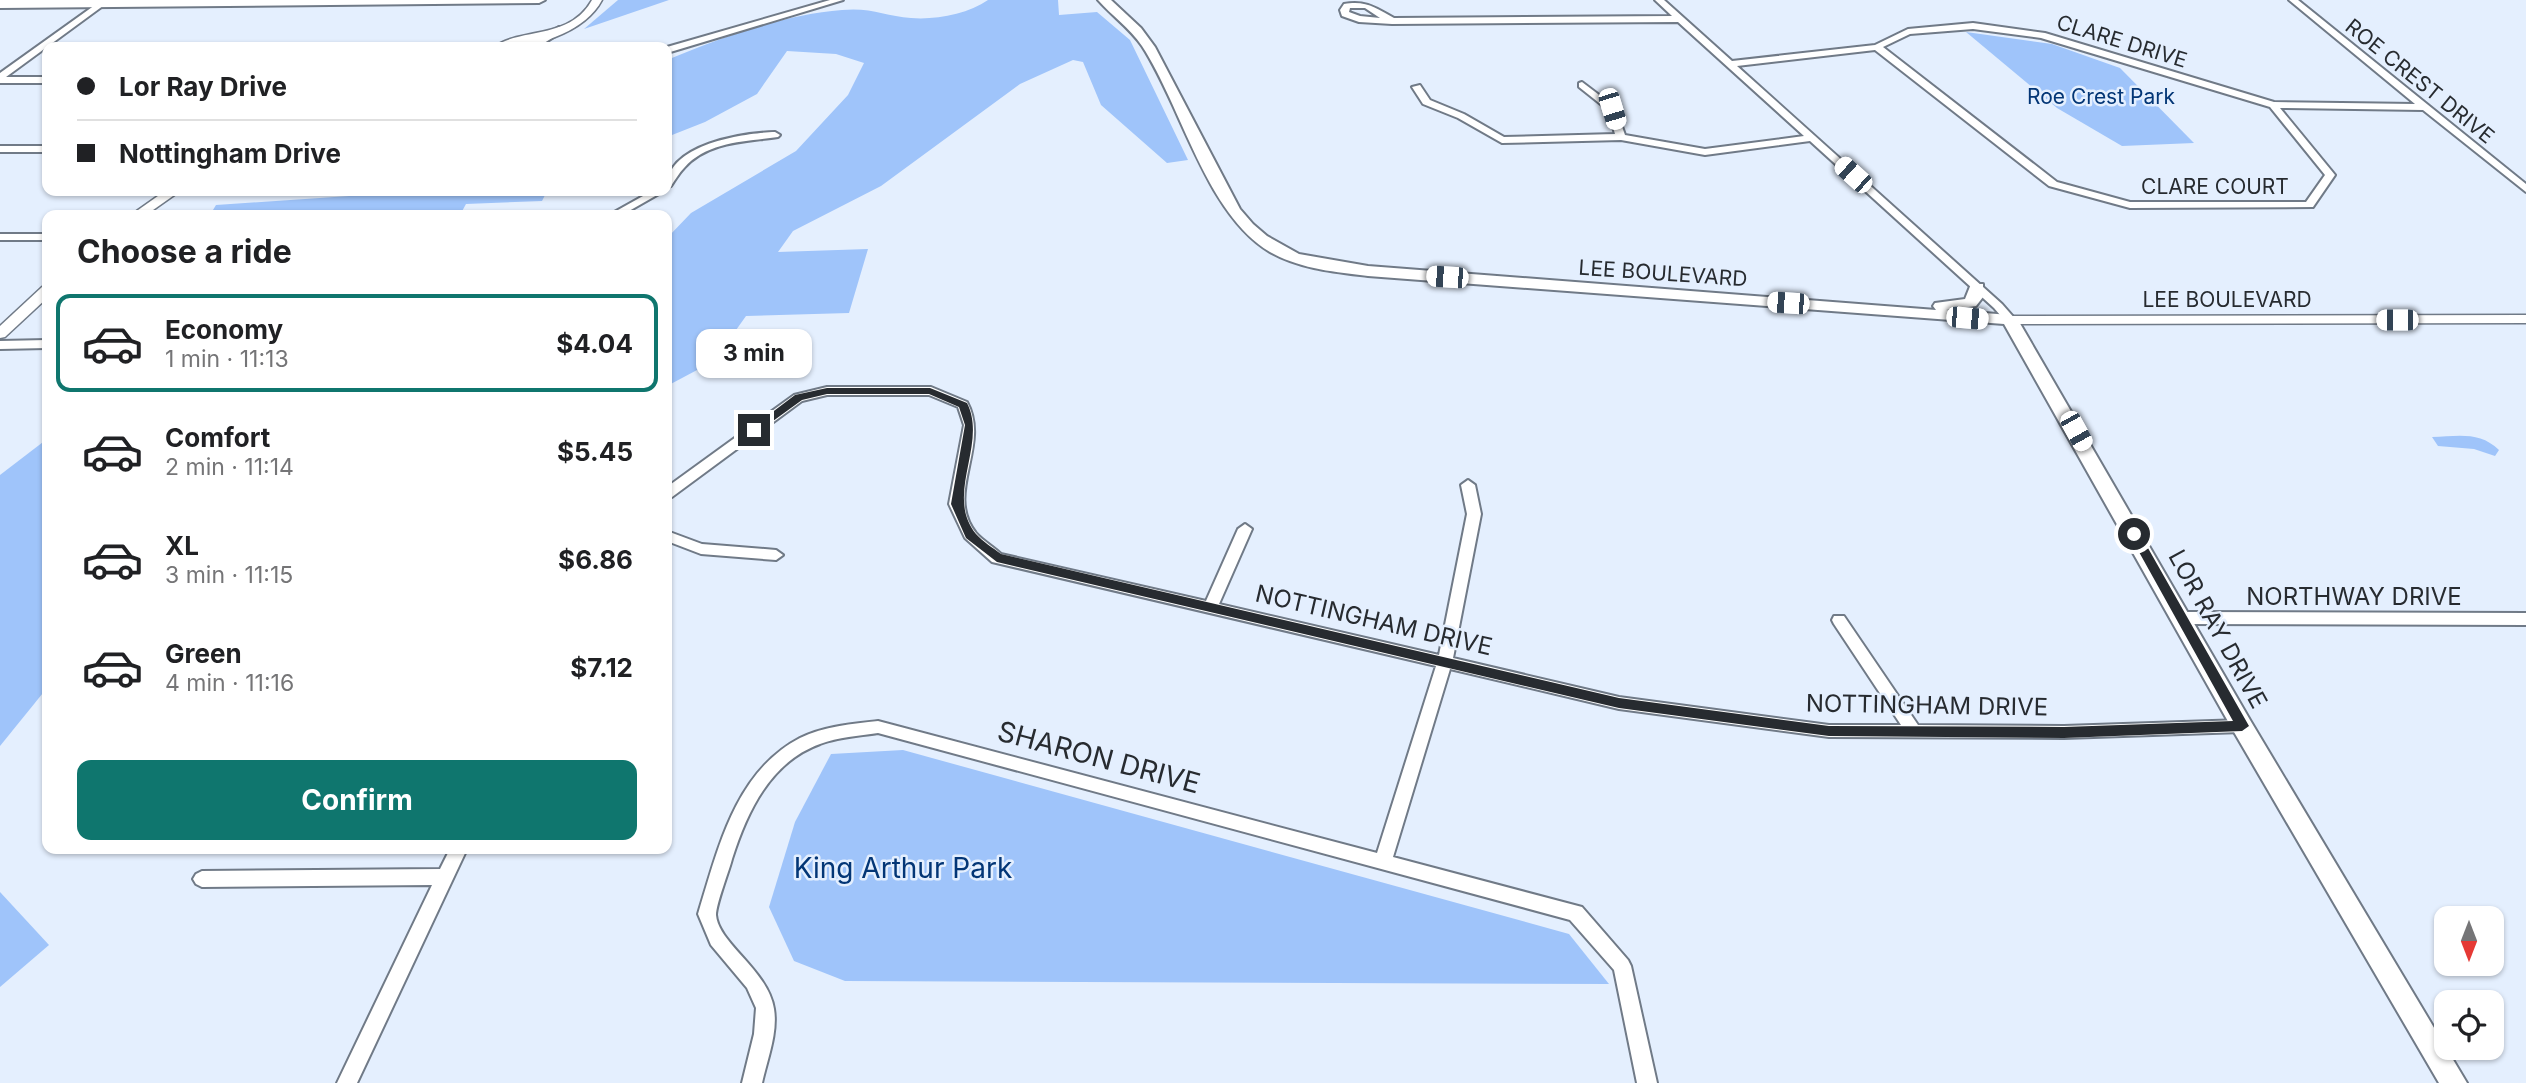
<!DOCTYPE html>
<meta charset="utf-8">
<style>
body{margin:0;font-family:Inter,sans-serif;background:#f2f2f2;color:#202124;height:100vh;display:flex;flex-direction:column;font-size:26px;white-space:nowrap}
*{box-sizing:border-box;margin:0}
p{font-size:23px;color:#757577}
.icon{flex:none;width:38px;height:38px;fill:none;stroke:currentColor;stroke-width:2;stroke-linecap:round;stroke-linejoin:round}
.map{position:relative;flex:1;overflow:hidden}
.drawer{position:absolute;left:42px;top:210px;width:630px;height:644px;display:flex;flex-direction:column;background:#fff;border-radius:14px;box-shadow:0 2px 5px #0004}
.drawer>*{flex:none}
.top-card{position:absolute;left:42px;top:42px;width:630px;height:154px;border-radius:14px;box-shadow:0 2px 5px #0004;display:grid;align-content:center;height:154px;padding:0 35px;background:#fff}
.needle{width:46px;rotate:180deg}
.fabs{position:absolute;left:2434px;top:906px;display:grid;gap:14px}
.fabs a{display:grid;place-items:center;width:70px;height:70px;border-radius:14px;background:#fff;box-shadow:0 2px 5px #0004;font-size:35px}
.end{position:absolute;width:32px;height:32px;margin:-16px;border:9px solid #272b30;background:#fff;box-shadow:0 0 0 4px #fff}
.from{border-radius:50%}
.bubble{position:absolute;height:49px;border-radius:14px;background:#fff;box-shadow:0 2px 5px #0004;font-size:23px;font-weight:700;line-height:49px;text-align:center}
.car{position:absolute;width:21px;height:42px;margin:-21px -10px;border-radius:9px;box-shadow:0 0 5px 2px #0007;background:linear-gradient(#fff 24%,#345 0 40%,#fff 0 76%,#345 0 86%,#fff 0)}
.top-card b{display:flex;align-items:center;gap:24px;height:66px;font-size:26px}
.top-card b+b{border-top:2px solid #e0e0e0}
.top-card i{width:18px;height:18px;background:#202124}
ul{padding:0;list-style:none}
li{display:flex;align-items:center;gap:21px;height:98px;margin:0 14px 10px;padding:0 21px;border:4px solid transparent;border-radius:14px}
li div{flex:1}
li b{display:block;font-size:26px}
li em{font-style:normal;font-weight:700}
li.current{border-color:#0f766e}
li>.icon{width:63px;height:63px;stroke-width:1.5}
h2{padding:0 35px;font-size:32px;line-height:84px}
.primary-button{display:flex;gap:14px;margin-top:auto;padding:14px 35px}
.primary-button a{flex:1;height:80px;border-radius:14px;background:#0f766e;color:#fff;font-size:28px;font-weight:700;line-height:80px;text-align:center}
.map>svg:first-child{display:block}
.green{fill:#9fc4fa}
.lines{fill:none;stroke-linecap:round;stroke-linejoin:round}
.minor-casing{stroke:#707a87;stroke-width:4}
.tertiary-casing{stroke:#707a87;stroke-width:3}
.secondary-casing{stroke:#707a87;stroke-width:4}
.minor{fill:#fff;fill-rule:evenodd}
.tertiary{fill:#fff;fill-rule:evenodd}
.secondary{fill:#fff;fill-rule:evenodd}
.route{fill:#272b30}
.labels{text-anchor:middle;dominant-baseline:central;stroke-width:5;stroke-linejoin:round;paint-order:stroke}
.far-street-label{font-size:21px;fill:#272b30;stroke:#e4effe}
.far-park-label{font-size:21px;fill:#033676;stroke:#e4effe}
.street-label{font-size:24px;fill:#272b30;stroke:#e4effe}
.near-street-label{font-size:28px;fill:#272b30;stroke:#e4effe}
.near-park-label{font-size:28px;fill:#033676;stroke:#e4effe}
</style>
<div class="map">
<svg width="2526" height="1083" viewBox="0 0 2526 1083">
<rect width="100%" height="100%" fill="#e4effe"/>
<!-- green -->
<g class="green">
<polygon points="618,0 669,0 584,29"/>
<path d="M988,0H1058L1059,15L1097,12L1130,40L1188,160L1167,163L1101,105L1083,62L1073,60L1020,84L881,186L793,231L778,252L868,249L849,313L746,316L714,361L667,386L668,237L691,213L796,151L848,95L864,63L836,54L787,51L757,94L705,122L667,137V60C722,37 782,15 842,10C870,7 886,16 911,18C936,20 968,14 988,0Z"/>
<polygon points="1966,32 2052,44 2120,68 2194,143 2122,146 2057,108"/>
<polygon points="365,191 547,191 542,201 466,204 460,215 210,215 216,205 349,196"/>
<path d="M2432,437C2458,436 2480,431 2499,450L2495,456L2474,449L2438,446Z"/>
<polygon points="47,439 47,688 0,746 0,475"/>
<polygon points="903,750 1569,934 1609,984 845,981 794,961 769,907 795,822 831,754"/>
<polygon points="0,892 49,945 0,987"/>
</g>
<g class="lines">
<!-- minor casing -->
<g class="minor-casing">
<g id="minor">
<polygon points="102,0 111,0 6,77 47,77 47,83 0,83 0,73"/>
<polygon points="830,0 843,0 667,53 667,47"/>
<path d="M1655,0H1664L1732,61L1875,45L1908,29L1973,23L2045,33L2274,102L2415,104L2289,0H2298L2526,184V192L2423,110L2280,108L2335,175L2313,207L2130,208L2049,186L1875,50L1737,66L2002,304L2016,320L2010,324L2006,322L1994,308L1810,141L1705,155L1621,140L1502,143L1458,118L1423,104L1412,87L1420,85L1430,100L1464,114L1504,137L1615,134L1608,110L1579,87V83L1582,82L1615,107L1625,135L1705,149L1804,136L1678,22L1392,24L1359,22L1342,16L1340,10L1344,4C1366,0 1376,8 1394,18L1672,16ZM1350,8H1365L1380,18L1360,16L1349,12ZM1973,29L2041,38L2270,107L2325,175L2306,202H2130L2057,182L1883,47L1910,34Z"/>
<polygon points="559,27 566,29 538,47 528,47"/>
<path d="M775,132L780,135L778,137C746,142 708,141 684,168C679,173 675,180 671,186L667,187C667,144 743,133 775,132Z"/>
<rect x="0" y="146" width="47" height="6"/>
<polygon points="652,191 664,191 622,215 609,215"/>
<rect x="0" y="234" width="47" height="6"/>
<polygon points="47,340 47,348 0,349 0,341"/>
<path d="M827,387H931L967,402C991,446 944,493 976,533C983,541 994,547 1001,554L1206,601L1238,529L1245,524L1252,529L1219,604L1439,655L1467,514L1461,485L1468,480L1475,485L1481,514L1453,658L1619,697L1829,725H1901L1834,624L1832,620L1834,616H1844L1918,725L2064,726L2242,720L2248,721L2250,726L2248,731L2242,732L2064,738L1829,737L1619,709L1450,669L1393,857L1582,907L1628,960L1631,966L1657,1083H1637L1614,970L1570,920L878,733C859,736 838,737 820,744C770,762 747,812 732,859C729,871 716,904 716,915C718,943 768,970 774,1009C778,1033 767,1060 762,1083H742L754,1034L756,1008L747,988L711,945L698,914C718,849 735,772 800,738C824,726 852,724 878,721L1377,853L1436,666L992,562L965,538L949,504L964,425L958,407L929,395H827L802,401L672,497L667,499V487L794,395Z"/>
<polygon points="667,531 702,544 776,550 783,555 776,560 701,554 667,541"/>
<polygon points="2183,612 2526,613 2526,625 2183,624 2178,622 2176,618 2178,614"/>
<polygon points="450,849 467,849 357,1083 337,1083 432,885 202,887 196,884 193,879 196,874 202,871 440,869"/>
</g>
</g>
<!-- tertiary casing -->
<g class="tertiary-casing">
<g id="tertiary">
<path d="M592,0H602C584,34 531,49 494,47C522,27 570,40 592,0Z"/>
<polygon points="165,191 180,191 146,215 131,215"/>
<polygon points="47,286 47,298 5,337 0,338 0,326 42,287"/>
<polygon points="2526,315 2526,323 2010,324 2003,320 2010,316"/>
</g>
</g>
<!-- secondary casing -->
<g class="secondary-casing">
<g id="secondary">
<polygon points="0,0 545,0 539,3 0,8"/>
<path d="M1098,0H1111L1141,28L1155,47L1240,209L1253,224L1267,236L1299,254L1368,266L1936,310L1933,306L1935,303L1965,299L1971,284H1983V297L1976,306L1946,310L2010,315L2018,320L2250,720L2467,1083H2439L2234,732L2004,324L1368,276C1335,272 1300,269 1270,252C1206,214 1182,107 1142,46C1130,28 1112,16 1098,0Z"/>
</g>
</g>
<!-- minor -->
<use href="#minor" class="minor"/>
<!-- tertiary -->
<use href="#tertiary" class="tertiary"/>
<!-- secondary -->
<use href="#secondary" class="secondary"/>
</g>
<!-- route -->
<path class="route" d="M827,388H930L967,403C988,444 944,495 976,534C982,541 993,548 1001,554L1619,698L1829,726L2064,727L2233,721L2129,534L2134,530L2140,534L2249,726L2242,731L2064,738L1829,736L1619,708L997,562L966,538L951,504L965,425L959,407L929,394H827L802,400L758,432L749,430L795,395Z"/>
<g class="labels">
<!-- far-street labels -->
<g class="far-street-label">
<text transform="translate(2122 41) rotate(17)">CLARE DRIVE</text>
<text transform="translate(2420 81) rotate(39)">ROE CREST DRIVE</text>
<text x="2215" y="186">CLARE COURT</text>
<text transform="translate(1663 273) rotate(4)">LEE BOULEVARD</text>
<text x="2227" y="299">LEE BOULEVARD</text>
</g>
<!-- far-park labels -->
<g class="far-park-label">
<text x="2101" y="96">Roe Crest Park</text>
</g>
<!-- street labels -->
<g class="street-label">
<text x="2354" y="596">NORTHWAY DRIVE</text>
<text transform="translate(1374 620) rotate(13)">NOTTINGHAM DRIVE</text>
<text transform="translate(2218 629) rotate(61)">LOR RAY DRIVE</text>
<text transform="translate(1927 705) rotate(1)">NOTTINGHAM DRIVE</text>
</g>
<!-- near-street labels -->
<g class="near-street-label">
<text transform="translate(1099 757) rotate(15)">SHARON DRIVE</text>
</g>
<!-- near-park labels -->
<g class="near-park-label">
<text x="903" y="868">King Arthur Park</text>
</g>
</g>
</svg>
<div class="fabs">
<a><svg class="needle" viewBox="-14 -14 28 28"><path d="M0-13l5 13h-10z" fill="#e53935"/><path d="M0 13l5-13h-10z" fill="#757577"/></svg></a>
<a><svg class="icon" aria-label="locate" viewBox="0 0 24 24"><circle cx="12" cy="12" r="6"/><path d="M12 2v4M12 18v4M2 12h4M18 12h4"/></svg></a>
</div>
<i class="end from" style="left:2134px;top:534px"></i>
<i class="end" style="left:754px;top:430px"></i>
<div class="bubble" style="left:696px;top:329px;width:116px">3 min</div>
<i class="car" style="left:1612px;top:109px;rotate:163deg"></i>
<i class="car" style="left:1853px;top:175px;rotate:312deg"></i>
<i class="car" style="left:1447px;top:277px;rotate:274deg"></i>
<i class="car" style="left:1788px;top:303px;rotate:274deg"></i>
<i class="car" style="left:1967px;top:318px;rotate:95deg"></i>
<i class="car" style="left:2397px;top:320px;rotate:270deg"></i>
<i class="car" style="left:2076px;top:431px;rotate:151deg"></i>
<div class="top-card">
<b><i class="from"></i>Lor Ray Drive</b>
<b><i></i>Nottingham Drive</b>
</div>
<section class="drawer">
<h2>Choose a ride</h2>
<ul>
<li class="current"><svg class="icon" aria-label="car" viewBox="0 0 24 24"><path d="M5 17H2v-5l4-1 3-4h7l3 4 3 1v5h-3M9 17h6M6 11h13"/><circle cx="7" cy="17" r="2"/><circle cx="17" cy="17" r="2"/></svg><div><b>Economy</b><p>1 min · 11:13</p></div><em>$4.04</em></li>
<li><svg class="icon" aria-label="car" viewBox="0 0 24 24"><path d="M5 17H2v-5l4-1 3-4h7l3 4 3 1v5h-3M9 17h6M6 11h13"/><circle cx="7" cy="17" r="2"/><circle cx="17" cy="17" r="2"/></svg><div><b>Comfort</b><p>2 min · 11:14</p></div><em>$5.45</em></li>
<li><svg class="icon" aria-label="car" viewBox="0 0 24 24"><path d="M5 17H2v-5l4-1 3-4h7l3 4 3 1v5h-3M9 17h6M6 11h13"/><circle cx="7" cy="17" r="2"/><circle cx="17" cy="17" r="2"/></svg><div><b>XL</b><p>3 min · 11:15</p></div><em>$6.86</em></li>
<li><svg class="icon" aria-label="car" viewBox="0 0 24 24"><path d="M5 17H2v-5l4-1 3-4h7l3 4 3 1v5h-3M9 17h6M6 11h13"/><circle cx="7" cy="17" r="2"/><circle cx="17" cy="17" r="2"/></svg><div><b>Green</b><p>4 min · 11:16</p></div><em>$7.12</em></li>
</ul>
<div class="primary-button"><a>Confirm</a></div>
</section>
</div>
